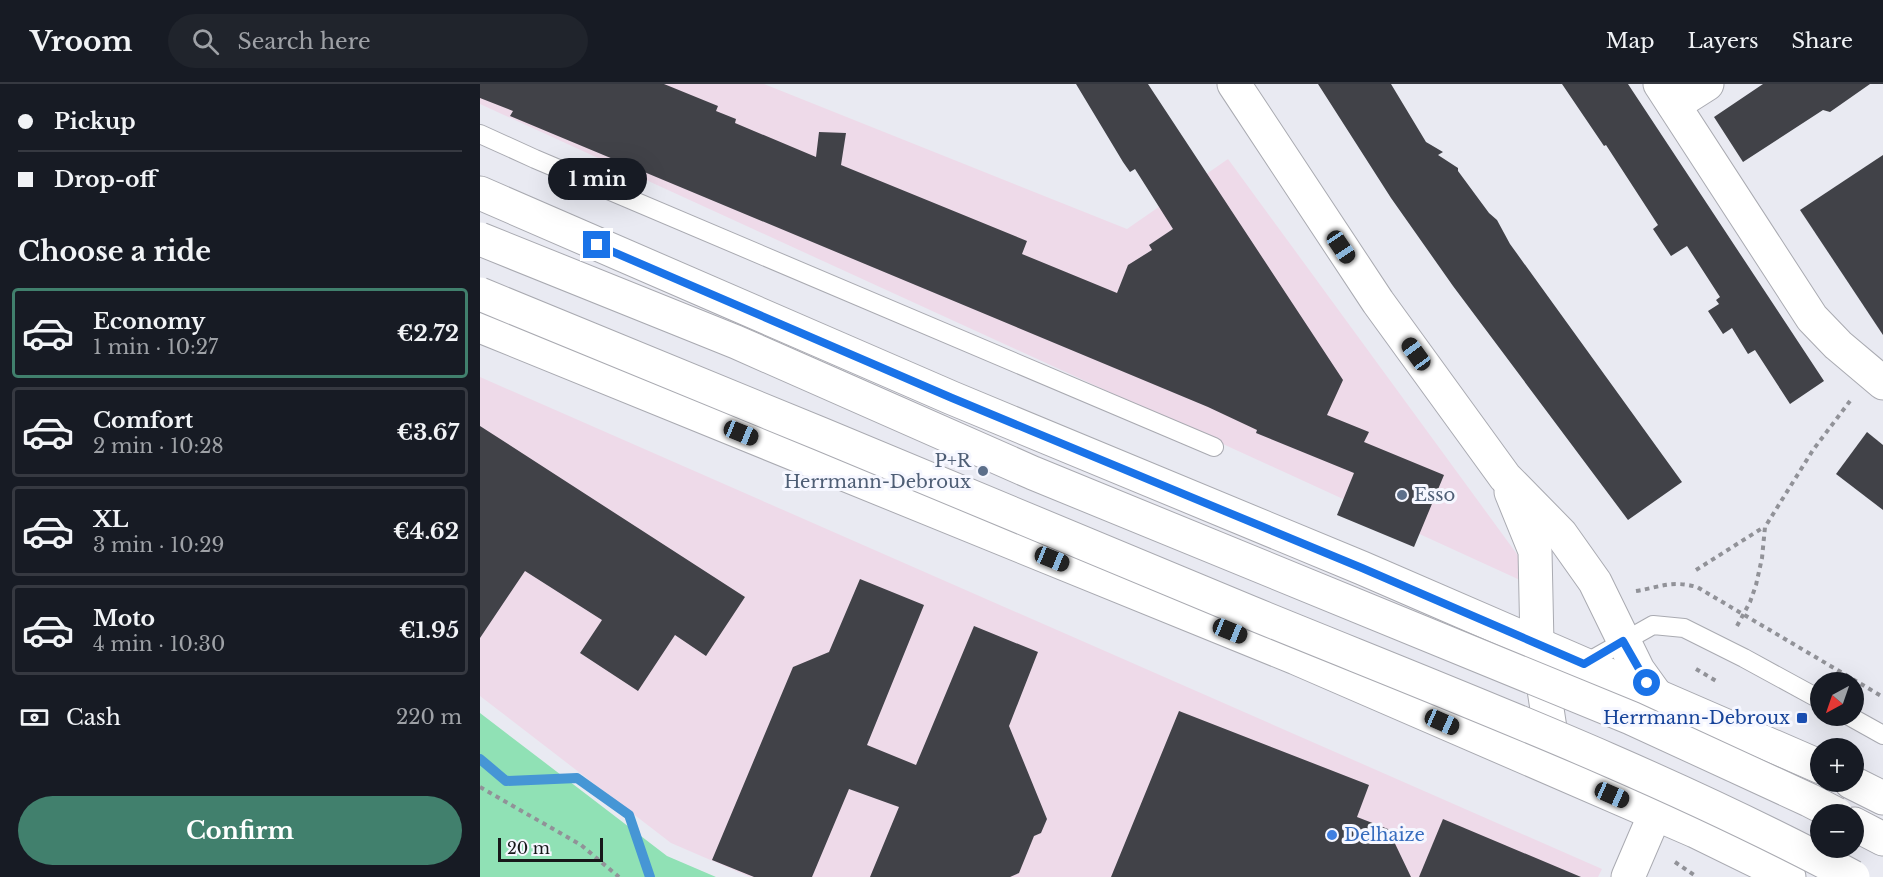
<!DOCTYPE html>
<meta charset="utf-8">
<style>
body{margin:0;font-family:"Libre Baskerville",serif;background:#20242c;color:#f1f3f6;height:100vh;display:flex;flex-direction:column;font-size:22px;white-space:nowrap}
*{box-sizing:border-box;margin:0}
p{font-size:20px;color:#9ea1a6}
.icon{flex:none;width:33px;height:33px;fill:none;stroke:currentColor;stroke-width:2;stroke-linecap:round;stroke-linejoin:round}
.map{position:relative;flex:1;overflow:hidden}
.panel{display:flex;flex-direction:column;background:#171b24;width:480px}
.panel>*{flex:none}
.banner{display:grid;align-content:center;height:132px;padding:0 18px;background:#171b24}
.needle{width:39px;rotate:220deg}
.fabs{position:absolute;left:1330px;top:588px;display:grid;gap:12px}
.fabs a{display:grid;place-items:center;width:54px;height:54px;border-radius:50%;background:#171b24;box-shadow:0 6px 24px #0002;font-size:30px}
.scale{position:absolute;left:18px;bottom:15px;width:105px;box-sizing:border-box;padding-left:6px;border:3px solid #17181a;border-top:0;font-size:16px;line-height:21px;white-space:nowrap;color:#17181a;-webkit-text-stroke:4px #f6f7ff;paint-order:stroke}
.end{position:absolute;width:27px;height:27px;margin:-14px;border:8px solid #1a73e8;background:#fff;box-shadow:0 0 0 3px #fff}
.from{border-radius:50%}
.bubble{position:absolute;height:42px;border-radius:21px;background:#171b24;box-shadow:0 6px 24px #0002;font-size:20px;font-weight:800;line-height:42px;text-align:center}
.car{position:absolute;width:18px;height:36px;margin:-18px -9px;border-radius:8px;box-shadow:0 0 4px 2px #0007;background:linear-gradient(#222 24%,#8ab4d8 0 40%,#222 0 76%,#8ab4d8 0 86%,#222 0)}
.banner b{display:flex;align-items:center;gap:21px;height:57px;font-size:22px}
.banner b+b{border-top:2px solid #363941}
.banner i{width:15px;height:15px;background:#f1f3f6}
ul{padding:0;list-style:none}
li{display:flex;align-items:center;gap:18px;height:90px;margin:0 12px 9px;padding:0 6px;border:3px solid #363941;border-radius:6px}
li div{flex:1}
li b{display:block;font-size:22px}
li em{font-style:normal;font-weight:800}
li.on{border-color:#41806d}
li>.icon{width:54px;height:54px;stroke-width:1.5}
h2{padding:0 18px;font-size:27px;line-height:72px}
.pay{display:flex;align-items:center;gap:15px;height:66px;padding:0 18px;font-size:22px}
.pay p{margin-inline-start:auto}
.primary-button{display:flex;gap:12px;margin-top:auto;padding:12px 18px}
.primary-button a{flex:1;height:69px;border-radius:36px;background:#41806d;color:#fff;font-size:24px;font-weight:800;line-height:69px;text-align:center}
header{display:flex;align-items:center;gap:36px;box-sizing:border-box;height:84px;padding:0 30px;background:#171b24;border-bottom:2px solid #363941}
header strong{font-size:28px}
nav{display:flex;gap:33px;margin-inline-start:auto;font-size:21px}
.search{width:420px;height:54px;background:#20242c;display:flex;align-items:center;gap:15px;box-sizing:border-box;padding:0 21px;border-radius:33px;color:#9ea1a6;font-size:22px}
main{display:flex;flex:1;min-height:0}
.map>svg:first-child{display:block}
.commercial{fill:#eedae9}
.green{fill:#90e1b5}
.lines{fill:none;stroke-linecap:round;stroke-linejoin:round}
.stream{stroke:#4696d5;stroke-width:10}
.building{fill:#414248}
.lane-casing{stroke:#a9aab1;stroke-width:20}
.street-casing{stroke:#a9aab1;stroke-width:35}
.secondary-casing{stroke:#a9aab1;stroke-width:35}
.highway-casing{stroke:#a9aab1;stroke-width:35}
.path{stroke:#919298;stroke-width:4;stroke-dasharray:4.5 4.5;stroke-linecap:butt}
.lane{stroke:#fff;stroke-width:18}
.street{stroke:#fff;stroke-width:33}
.secondary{stroke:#fff;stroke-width:33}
.highway{stroke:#fff;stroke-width:33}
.highway-bridge-casing{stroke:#a9aab1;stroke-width:35;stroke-linecap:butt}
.highway-bridge{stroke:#fff;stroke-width:33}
.route{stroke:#1a73e8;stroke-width:8}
.service-dot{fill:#5c6f8a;stroke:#f6f7ff;stroke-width:2}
.transit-dot{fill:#1a4fb4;stroke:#f6f7ff;stroke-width:2}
.shop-dot{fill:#3f7fe0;stroke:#f6f7ff;stroke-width:2}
.labels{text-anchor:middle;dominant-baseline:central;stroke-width:6;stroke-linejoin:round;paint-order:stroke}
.service-label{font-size:18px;fill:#4e5e75;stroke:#f6f7ff;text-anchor:end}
.transit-label{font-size:18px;fill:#164399;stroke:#f6f7ff;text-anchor:end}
.shop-label{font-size:18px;fill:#366cbe;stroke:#f6f7ff;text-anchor:start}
</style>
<header>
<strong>Vroom</strong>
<div class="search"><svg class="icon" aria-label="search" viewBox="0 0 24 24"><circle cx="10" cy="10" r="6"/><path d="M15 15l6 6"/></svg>Search here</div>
<nav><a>Map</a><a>Layers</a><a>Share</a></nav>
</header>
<main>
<section class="panel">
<div class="banner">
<b><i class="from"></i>Pickup</b>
<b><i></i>Drop-off</b>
</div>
<h2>Choose a ride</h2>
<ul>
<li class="on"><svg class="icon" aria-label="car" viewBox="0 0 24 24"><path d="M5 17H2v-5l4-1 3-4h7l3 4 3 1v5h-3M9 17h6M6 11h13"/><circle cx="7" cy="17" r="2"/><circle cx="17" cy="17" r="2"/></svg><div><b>Economy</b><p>1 min · 10:27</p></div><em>€2.72</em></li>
<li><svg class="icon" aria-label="car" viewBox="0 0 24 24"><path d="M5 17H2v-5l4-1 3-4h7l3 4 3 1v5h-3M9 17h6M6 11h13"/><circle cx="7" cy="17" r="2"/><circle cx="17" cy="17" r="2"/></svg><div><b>Comfort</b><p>2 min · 10:28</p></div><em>€3.67</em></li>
<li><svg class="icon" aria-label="car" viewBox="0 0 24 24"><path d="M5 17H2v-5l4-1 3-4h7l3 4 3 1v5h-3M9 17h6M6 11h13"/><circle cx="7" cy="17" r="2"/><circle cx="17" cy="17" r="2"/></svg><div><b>XL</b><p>3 min · 10:29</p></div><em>€4.62</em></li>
<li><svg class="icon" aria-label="car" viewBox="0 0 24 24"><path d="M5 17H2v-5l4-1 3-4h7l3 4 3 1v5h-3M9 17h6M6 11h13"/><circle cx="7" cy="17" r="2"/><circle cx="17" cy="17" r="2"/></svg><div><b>Moto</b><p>4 min · 10:30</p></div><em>€1.95</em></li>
</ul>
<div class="pay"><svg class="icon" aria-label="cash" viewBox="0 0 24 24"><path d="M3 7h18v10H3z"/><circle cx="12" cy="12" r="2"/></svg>Cash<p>220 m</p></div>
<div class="primary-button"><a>Confirm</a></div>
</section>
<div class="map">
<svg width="1403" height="793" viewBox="0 0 1403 793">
<rect width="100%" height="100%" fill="#e9eaf2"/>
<!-- commercial -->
<g class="commercial">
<polygon points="0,0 284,0 647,145 748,75 1064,507 0,20"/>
<polygon points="0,293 1122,785 1118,793 270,793 191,759 0,612"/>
</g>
<!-- green -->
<polygon class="green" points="0,629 187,772 236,793 0,793"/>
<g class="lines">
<!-- stream -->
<polyline class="stream" points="0,675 26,697 97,694 149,731 170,793"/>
</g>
<!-- building -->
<g class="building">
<polygon points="0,0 184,0 238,22 236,27 256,35 255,39 336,73 339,48 366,49 361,81 547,157 542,170 637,209 648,181 672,166 669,161 693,145 655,85 650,88 643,78 596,0 668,0 863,296 847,331 889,348 884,358 964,391 934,463 857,431 874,389 776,349 777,346 728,323 30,32 33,27 0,14"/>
<polygon points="838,0 911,0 946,58 963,68 958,71 978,84 978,87 1009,129 1017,136 1030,160 1202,398 1148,436 973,202 911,114"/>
<polygon points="1082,0 1148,0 1344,297 1310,320 1275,266 1268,270 1252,244 1243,250 1228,227 1239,220 1236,216 1240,213 1207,162 1191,172 1173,145 1178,141 1126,61 1124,62"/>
<polygon points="1283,0 1390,0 1350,28 1343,26 1263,78 1234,33"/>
<polygon points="1403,71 1403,251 1320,126"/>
<polygon points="0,342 265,513 226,572 195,551 158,607 100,569 122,536 45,487 0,554"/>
<polygon points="1387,348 1403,361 1403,426 1356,390"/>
<polygon points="380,495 444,521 387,661 436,681 494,542 558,568 529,642 567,735 561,749 554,752 539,789 530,793 390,793 419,723 369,705 332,793 274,793 232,776 313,583 349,568"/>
<polygon points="699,627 889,701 877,733 908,745 931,793 631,793"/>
<polygon points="963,735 1101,793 939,793"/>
</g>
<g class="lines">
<!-- lane casing -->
<g class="lane-casing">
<g id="lane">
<polyline points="0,50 55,75 734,363"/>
<polyline points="1104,580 1173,541 1204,544 1264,574 1341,616"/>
<polyline points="1369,632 1403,651"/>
</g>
</g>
<!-- street casing -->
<g class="street-casing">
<g id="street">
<polyline points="754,0 898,218 1025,393 1081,450 1115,498 1158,586 1176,611"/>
<polyline points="1180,0 1332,234 1358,261 1403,299"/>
<polyline points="1194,21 1227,0"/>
<polyline points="1031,408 1055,467 1057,560"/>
<polyline points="1148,793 1175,730"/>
</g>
</g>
<!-- secondary casing -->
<g class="secondary-casing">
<g id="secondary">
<polyline points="0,109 472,314 882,484 1341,683"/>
<polyline points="0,242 816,574 1215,747 1309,793"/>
<polyline points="1059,573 1075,677"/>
<polyline points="1371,698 1403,714"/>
</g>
</g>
<!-- highway casing -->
<g class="highway-casing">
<polyline id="highway" points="1374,740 1403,755"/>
</g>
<!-- path -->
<g class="path">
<polyline points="1216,486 1284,443"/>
<path d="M1156,507C1181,503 1191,496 1217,503L1403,613"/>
<polyline points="1257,542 1270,518 1276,501 1282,474 1285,443 1333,366 1370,317"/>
<polyline points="1216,585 1238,598"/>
<polyline points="0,703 101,761 139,793"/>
<polyline points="1195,778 1217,793"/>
</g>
<!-- lane -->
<use href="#lane" class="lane"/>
<!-- street -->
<use href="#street" class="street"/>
<!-- secondary -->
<use href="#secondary" class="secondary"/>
<!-- highway -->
<use href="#highway" class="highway"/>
<!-- highway-bridge casing -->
<g class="highway-bridge-casing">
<g id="highway-bridge">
<polyline points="0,155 256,258 553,389 1151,634 1329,716 1356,730"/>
<path d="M0,210C257,314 513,422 769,528C972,611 1179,689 1373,793"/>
</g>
</g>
<!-- highway-bridge -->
<use href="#highway-bridge" class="highway-bridge"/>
</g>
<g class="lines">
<!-- route -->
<polyline class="route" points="117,161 472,314 882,484 1104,580 1143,557 1167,599"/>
</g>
<!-- markers -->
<g class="service-dot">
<circle cx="503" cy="387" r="6"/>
<circle cx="922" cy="411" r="6"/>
</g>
<rect class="transit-dot" x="1316" y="628" width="12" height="12" rx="3"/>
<circle class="shop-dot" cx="852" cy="751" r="6"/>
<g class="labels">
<!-- service labels -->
<g class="service-label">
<text x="491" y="377">P+R<tspan x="491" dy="21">Herrmann-Debroux</tspan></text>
<text x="934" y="411" text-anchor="start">Esso</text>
</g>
<!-- transit labels -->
<g class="transit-label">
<text x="1310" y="634">Herrmann-Debroux</text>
</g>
<!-- shop labels -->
<g class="shop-label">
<text x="864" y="751">Delhaize</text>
</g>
</g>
</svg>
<div class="fabs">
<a><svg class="needle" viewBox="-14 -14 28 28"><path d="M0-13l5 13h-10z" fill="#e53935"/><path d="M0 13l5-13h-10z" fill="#9ea1a6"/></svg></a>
<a>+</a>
<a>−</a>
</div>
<div class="scale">20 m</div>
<i class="end from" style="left:1167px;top:599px"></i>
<i class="end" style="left:117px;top:161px"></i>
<div class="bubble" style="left:68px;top:74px;width:99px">1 min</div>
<i class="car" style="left:861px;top:163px;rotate:146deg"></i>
<i class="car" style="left:936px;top:270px;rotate:324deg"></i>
<i class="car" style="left:261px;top:349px;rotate:112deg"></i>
<i class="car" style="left:572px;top:475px;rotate:112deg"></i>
<i class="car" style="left:750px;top:547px;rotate:112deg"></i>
<i class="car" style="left:962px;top:638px;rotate:114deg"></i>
<i class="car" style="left:1132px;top:711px;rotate:114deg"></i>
</div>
</main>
